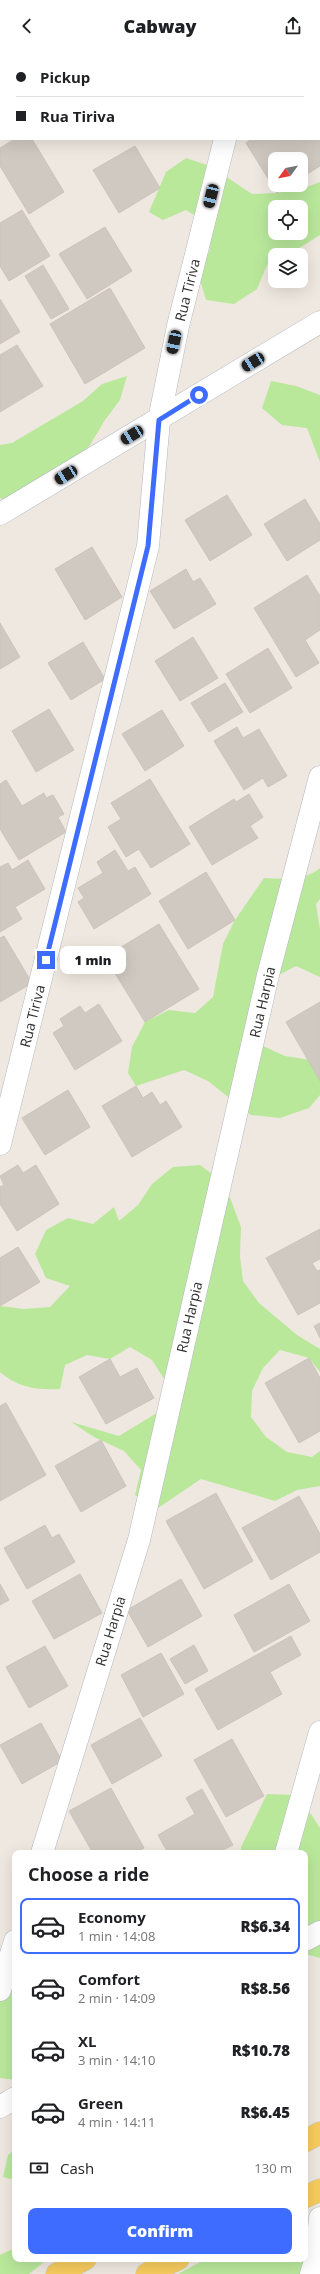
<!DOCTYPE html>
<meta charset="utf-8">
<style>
body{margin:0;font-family:"Open Sans",sans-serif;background:#f2f2f2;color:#202124;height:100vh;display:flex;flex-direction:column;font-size:15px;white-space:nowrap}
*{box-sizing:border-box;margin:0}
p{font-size:13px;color:#757577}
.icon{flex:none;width:22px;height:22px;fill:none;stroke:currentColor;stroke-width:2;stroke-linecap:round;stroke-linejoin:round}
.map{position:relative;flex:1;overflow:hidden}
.sheet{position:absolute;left:12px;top:1798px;width:296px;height:412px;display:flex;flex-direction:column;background:#fff;border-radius:8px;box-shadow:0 4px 16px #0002}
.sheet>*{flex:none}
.guide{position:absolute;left:0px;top:0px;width:320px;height:88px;box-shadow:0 4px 16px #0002;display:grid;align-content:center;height:88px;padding:0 16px;background:#fff}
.needle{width:26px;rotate:237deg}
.controls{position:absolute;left:268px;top:100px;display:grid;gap:8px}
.controls a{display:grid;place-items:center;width:40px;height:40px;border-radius:8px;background:#fff;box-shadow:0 4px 16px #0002;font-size:20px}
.end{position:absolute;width:18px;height:18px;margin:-9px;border:5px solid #3e6cff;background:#fff;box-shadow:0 0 0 2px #fff}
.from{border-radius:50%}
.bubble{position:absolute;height:28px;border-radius:8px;background:#fff;box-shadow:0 4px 16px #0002;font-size:13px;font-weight:800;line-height:28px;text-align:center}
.car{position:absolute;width:12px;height:24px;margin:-12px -6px;border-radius:5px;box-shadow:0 0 3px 1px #0007;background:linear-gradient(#222 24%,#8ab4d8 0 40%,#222 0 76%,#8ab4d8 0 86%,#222 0)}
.guide b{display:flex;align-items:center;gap:14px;height:38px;font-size:15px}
.guide b+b{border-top:1px solid #e0e0e0}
.guide i{width:10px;height:10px;background:#202124}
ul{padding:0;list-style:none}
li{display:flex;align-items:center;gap:12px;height:56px;margin:0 8px 6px;padding:0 8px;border:2px solid transparent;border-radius:8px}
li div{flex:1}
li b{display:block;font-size:15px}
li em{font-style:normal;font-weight:800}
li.on{border-color:#3e6cff}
li>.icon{width:36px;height:36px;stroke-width:1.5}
h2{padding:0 16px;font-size:18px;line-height:48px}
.pay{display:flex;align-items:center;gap:10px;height:44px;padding:0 16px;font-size:15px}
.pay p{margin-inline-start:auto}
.button{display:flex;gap:8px;margin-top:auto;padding:8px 16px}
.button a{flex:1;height:46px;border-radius:8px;background:#3e6cff;color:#fff;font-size:16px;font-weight:800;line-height:46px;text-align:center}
header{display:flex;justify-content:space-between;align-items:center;height:52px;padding:0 16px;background:#fff;font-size:18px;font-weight:800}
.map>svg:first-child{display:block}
.green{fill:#b9e89b;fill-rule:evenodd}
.building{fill:#cfc9c1;stroke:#ccc4b9}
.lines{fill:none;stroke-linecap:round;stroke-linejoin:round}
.minor-casing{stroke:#b4b7c2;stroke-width:23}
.major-casing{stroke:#c9c9c9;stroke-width:23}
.minor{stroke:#fff;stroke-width:22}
.major{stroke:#f7cc5e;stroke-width:22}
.route{stroke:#3e6cff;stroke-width:5}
.labels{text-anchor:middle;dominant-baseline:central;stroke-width:3;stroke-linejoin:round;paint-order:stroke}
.street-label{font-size:14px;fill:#2e2e2e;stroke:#fff}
</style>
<header><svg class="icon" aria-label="back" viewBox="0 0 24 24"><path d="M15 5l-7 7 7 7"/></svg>Cabway<svg class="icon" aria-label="share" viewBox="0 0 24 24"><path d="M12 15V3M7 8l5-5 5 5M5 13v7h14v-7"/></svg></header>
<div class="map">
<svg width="320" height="2222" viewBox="0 0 320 2222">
<rect width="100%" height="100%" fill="#efe8e0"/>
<!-- green -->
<g class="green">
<path d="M186,106L210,114L252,142L277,141L304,136L320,130V183L288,203H275V209L267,213L257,237L234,252L206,248L198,221L210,198L207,171L186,158L163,168L149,160L166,120ZM275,155H301V181H275Z"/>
<polygon points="127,324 120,348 105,368 90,393 72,413 9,449 0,446 0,393 12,391 83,349 102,332"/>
<polygon points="271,329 296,334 320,343 320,410 307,376 282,373 262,356"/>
<path d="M320,816V847L316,852L320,877V925L296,914L273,926L263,972V994L285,1004L310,1008L320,1028V1043L309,1056L280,1066L251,1063L208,1029L184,1018L136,1034L128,1021L132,995L145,970L169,958L195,961L213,945L223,892L235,868L264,826C283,827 305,829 320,816Z"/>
<path d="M200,1113L220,1128L231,1148L241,1175L240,1204L243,1229L259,1251L297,1283L320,1297V1320L309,1306L280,1298L263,1316L252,1339L251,1365L266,1385L287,1400L312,1405L320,1399V1434L297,1438L275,1449L201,1427L158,1456L135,1443L141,1418L124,1399L94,1385L71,1370L119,1384L165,1356L166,1330L152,1308L130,1295L110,1307L87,1303L65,1313L60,1337C37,1338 18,1336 0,1320V1254L24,1257L50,1255L70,1234L46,1226L35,1202L46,1178L68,1166L93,1172L114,1155L119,1169L138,1153L152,1132L173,1115Z"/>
<polygon points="267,1742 292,1743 311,1762 320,1776 320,1906 305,1902 305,1801 241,1801 241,1795"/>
<polygon points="0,1918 15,1924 15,2028 0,2026"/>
<polygon points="15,2097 15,2128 3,2125 8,2103"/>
<polygon points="305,2162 308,2172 304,2222 178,2222 206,2207 305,2207"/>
<polygon points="15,2196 15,2207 48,2207 29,2222 0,2222 0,2203"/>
</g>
<!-- building -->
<g class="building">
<polygon points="286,0 320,0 320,41 319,1 284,1"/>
<polygon points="319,47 320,114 301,126 301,107 275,107 275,133 290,133 277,141 246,91 252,87 319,87"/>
<polygon points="15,87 32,87 64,140 29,162 0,114 0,96"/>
<polygon points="135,94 160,136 119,161 93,118"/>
<polygon points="22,158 50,204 9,229 0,214 0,171"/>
<polygon points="105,175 132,219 87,247 59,202"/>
<polygon points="43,213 69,257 51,267 25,224"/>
<polygon points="110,236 145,296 85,332 50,272"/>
<polygon points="0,247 20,280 0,292"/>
<polygon points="17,293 43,334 0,360 0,303"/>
<polygon points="227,443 252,483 210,509 185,468"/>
<polygon points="305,447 320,472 320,488 287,509 264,472"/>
<polygon points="92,495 122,545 85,568 55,517"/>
<polygon points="186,517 193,530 200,526 216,552 174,577 150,539"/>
<polygon points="307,523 320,544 320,578 305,588 319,611 296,625 254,556"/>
<polygon points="0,571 20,605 0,617"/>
<polygon points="193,585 218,626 180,649 155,609"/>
<polygon points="83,590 105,627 71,648 48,611"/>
<polygon points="268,596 292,636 250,661 226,622"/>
<polygon points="225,631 243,660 209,680 191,651"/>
<polygon points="49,657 74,698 36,720 12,679"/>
<polygon points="162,658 184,694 145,719 122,682"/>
<polygon points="237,675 243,686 259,677 287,724 268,735 263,726 244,738 214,689"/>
<polygon points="150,727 190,792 151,816 139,797 126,805 108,775 121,767 111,751"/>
<polygon points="6,728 22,754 44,741 46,746 53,743 64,762 58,765 66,780 19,808 0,777 0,732"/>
<polygon points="249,742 263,765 250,774 258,786 212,813 189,775 234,747 236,750"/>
<polygon points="115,798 128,819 135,815 151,842 94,877 78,850 84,846 78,836 103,821 97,810"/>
<polygon points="28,808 45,837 15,855 22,867 0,880 0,815 8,811 12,818"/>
<polygon points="206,820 235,868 188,897 159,849"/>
<polygon points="159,872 199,937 145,970 105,905"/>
<polygon points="4,884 32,931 0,950 0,886"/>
<polygon points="320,950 320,1029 286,970"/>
<polygon points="99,952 122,989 75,1018 53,981 64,974 60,967 80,954 85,961"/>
<polygon points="136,1034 143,1046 152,1040 160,1053 166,1049 182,1075 132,1105 102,1054"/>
<polygon points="68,1038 90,1075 45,1103 22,1066"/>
<polygon points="18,1113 23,1121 36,1113 59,1152 17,1179 0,1152 0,1135 4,1133 0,1124"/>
<polygon points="320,1177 320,1207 312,1211 317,1219 320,1218 320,1251 298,1263 266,1206"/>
<polygon points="18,1195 40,1230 0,1254 0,1206"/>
<polygon points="320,1271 320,1286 314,1274"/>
<polygon points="309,1306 320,1326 320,1379 299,1391 265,1331"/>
<polygon points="110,1307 120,1325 137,1316 154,1346 106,1372 79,1325"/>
<polygon points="6,1351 46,1423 0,1449 0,1354"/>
<polygon points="101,1388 126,1434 81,1460 55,1414"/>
<polygon points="216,1441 253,1509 204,1537 166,1469"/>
<polygon points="299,1444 320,1482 320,1500 271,1528 242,1476"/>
<polygon points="45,1473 52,1486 59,1482 75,1510 27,1537 4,1496"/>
<polygon points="80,1522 102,1561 54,1587 32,1549"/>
<polygon points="181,1527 202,1564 148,1595 127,1558"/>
<polygon points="0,1532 9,1548 0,1553"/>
<polygon points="289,1532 310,1569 254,1600 234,1563"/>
<polygon points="291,1584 301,1603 270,1620 282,1642 218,1678 195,1637"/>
<polygon points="194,1593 208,1619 185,1632 170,1607"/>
<polygon points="45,1594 68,1634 29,1656 6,1615"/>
<polygon points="161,1601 184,1642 143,1665 121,1623"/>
<polygon points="140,1666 162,1704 112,1732 91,1693"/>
<polygon points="41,1671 62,1709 22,1732 0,1693"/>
<polygon points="232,1687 264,1744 226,1765 194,1708"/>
<polygon points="111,1736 144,1796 134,1801 93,1801 69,1759"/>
<polygon points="202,1737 233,1793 217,1801 168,1801 158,1783 195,1762 186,1746"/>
</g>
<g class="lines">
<!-- minor casing -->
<g class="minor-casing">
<g id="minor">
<polyline points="20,1 20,0"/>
<polyline points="247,1 248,0"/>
<polyline points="0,70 1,67"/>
<polyline points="0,462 320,270"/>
<polyline points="0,1092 148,494 159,368 178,274 225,87"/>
<polyline points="42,1801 139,1488 268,923 320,725"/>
<polyline points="286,1801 320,1680"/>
<polyline points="305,1888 320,1880"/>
<polyline points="0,1938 15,1889"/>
<polyline points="0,2055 15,2046"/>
<polyline points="311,2222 316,2206 320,2166"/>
</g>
</g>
<!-- major casing -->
<g class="major-casing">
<g id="major">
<polyline points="305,2089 320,2081"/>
<polyline points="305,2145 320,2138"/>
<polyline points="57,2222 85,2207"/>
<polyline points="147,2222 178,2207"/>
</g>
</g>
<!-- minor -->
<use href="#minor" class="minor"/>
<!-- major -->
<use href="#major" class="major"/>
</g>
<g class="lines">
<!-- route -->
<polyline class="route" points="46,908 148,494 159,368 199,343"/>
</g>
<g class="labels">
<!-- street labels -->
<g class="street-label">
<text transform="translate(187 238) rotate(-76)">Rua Tiriva</text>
<text transform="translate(262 950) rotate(-77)">Rua Harpia</text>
<text transform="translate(32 964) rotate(-76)">Rua Tiriva</text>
<text transform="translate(189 1265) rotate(-77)">Rua Harpia</text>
<text transform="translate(110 1579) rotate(-73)">Rua Harpia</text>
</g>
</g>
</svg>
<div class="controls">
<a><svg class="needle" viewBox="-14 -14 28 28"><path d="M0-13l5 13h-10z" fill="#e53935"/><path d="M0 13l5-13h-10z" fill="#757577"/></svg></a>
<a><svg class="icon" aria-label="locate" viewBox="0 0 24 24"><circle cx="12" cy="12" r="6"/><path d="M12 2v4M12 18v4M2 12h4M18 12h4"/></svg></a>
<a><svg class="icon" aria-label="layers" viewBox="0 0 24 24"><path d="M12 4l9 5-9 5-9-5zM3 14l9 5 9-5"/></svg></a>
</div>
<i class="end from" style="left:199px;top:343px"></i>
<i class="end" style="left:46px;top:908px"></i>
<div class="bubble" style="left:60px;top:894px;width:66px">1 min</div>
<i class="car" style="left:211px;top:144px;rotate:194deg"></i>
<i class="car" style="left:174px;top:290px;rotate:192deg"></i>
<i class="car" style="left:253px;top:310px;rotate:239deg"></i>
<i class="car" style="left:132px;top:383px;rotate:239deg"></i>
<i class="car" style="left:66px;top:423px;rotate:239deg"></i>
<div class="guide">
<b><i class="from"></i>Pickup</b>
<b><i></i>Rua Tiriva</b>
</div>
<section class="sheet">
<h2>Choose a ride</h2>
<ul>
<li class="on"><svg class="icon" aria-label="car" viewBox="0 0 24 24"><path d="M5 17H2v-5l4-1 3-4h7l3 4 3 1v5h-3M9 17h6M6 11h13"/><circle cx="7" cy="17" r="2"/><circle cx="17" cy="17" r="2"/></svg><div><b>Economy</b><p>1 min · 14:08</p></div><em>R$6.34</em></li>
<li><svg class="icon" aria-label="car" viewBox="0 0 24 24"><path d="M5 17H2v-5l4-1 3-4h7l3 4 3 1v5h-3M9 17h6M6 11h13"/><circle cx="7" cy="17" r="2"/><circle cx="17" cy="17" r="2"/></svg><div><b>Comfort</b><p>2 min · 14:09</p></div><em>R$8.56</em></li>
<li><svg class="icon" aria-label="car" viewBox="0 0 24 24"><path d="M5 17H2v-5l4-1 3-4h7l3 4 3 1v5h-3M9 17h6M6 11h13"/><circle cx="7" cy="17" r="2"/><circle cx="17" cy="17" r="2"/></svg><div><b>XL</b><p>3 min · 14:10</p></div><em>R$10.78</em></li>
<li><svg class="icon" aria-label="car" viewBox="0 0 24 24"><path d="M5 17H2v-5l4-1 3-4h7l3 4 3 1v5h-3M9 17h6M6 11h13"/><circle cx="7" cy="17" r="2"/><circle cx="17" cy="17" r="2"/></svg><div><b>Green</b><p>4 min · 14:11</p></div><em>R$6.45</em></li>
</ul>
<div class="pay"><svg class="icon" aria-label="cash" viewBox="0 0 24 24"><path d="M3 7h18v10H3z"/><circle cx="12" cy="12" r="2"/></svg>Cash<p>130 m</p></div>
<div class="button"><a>Confirm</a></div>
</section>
</div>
